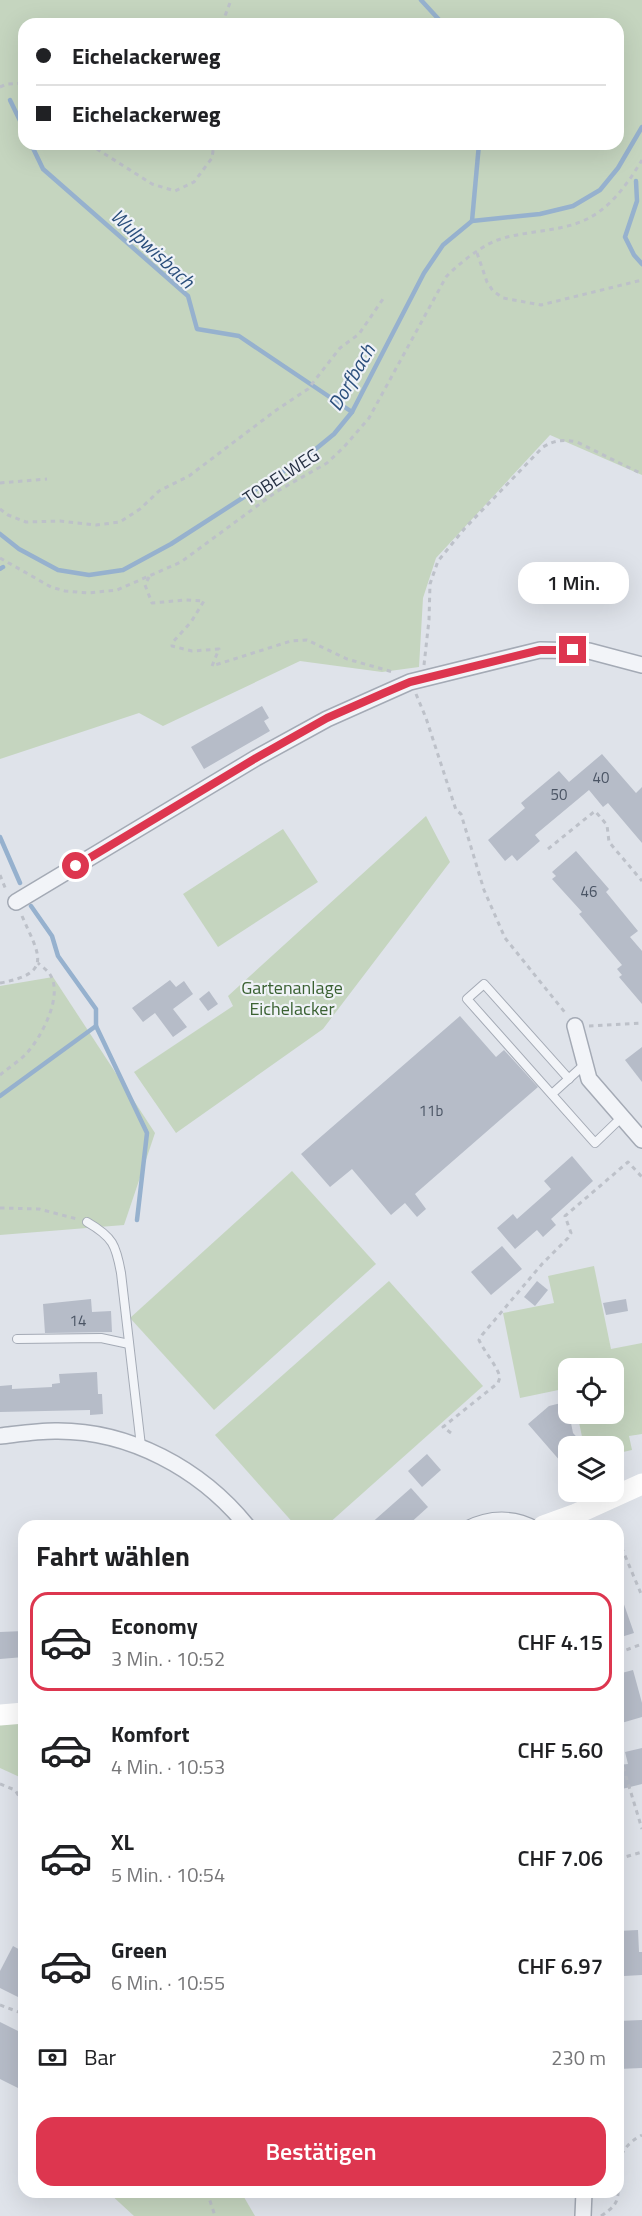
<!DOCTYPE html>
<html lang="de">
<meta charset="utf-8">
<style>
body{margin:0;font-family:"Titillium Web",sans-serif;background:#f6f6f6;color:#202124;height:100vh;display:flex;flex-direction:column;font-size:22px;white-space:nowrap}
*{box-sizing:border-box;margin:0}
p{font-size:20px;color:#757577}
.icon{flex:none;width:33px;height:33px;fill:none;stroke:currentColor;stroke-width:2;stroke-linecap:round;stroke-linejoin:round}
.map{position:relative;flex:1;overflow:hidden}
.drawer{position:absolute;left:18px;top:1520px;width:606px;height:678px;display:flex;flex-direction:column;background:#fff;border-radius:18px;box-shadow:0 6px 24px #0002}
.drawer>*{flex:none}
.top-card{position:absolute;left:18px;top:18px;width:606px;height:132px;border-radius:18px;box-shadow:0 6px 24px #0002;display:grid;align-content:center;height:132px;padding:0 18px;background:#fff}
.tools{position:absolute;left:558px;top:1358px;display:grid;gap:12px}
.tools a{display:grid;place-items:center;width:66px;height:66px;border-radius:12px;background:#fff;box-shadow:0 6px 24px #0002;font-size:30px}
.end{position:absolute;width:27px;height:27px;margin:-14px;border:8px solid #dd364f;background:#fff;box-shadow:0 0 0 3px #fff}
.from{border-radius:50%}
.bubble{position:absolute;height:42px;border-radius:18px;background:#fff;box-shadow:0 6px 24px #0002;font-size:20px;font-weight:600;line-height:42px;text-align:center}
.top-card b{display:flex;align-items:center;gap:21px;height:57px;font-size:22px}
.top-card b+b{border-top:2px solid #e0e0e0}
.top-card i{width:15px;height:15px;background:#202124}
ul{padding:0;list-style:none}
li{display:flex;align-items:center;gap:18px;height:99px;margin:0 12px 9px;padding:0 6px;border:3px solid transparent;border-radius:18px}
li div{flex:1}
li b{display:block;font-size:22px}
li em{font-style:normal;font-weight:600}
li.on{border-color:#dd364f}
li>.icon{width:54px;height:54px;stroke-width:1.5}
h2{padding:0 18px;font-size:27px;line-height:72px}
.pay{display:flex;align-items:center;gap:15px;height:66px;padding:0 18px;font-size:22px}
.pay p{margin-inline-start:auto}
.primary-button{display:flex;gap:12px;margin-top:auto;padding:12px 18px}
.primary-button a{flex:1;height:69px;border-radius:18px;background:#dd364f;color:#fff;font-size:24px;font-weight:600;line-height:69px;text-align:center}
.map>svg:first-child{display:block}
.green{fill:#c5d5bf;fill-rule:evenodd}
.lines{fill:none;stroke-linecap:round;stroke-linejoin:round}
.stream{stroke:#96b1ce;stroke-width:4.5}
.building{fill:#b6bcc8}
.service-casing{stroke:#a4aab5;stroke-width:10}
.minor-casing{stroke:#a4aab5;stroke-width:18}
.path{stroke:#bdc1c9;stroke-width:3;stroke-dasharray:4.5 4.5;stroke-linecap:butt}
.service{stroke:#f2f4f8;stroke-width:8}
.minor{stroke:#f2f4f8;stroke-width:15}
.secondary{stroke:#fff;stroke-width:21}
.route{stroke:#dd364f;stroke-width:8}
.labels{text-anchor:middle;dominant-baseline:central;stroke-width:4.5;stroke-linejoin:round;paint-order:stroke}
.number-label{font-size:15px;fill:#4a5464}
.street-label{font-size:18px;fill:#263143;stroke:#eff2f7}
.park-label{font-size:18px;fill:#3a6132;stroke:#eff2f7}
.water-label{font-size:20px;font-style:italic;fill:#2b4f7c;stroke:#eff2f7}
</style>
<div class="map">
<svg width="642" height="2216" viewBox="0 0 642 2216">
<rect width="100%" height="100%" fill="#dfe3ea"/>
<!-- green -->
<g class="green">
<path d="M0,0H642V475L550,435L436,558L423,598L419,667L382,672L300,661L163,726L139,713L0,759ZM24,24H618V144H24Z"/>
<polygon points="426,816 450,862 323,1029 176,1133 134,1072 233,1006 228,996"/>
<polygon points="283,829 318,882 218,947 183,894"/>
<polygon points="53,977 155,1133 124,1225 0,1235 0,986"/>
<polygon points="292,1171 376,1264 214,1410 130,1318"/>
<polygon points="594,1266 611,1349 642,1343 642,1434 629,1436 632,1450 614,1454 614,1446 584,1446 577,1413 614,1413 614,1368 568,1368 568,1388 520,1398 503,1313 554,1303 548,1276"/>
<polygon points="389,1281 483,1386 327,1525 295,1525 215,1435"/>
<polygon points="24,1713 24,1779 0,1768 0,1715"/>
<polygon points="108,2192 241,2192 255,2216 134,2216"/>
</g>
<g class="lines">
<!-- stream -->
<g class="stream">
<polyline points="421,0 443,24"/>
<polyline points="10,100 24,129"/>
<polyline points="31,144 43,169 188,296 197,329 239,336 352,412"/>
<polyline points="636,181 637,201 625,237 634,255 642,264"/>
<polyline points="472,221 479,144"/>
<polyline points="0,534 19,549 58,570 89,575 123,570 171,544 306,457 334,434 352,412 424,273 443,245 472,221 540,214 573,206 600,190 618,168 642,127"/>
<polyline points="0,569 3,567"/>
<polyline points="0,837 20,883"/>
<polyline points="31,906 52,936 58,956 96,1009 96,1026 147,1133 137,1220"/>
<polyline points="0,1096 96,1026"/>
</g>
</g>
<!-- building -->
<g class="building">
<polygon points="262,706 269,718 264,721 270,731 204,769 191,747"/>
<polygon points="602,754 636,793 642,787 642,843 608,803 603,807 589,790 535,835 540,841 517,861 512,855 505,861 488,840 525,808 521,803 559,771 569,782"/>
<polygon points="576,851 609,889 606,892 638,931 630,937 642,951 642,1004 619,977 622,975 617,969 622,965 579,914 582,912 552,879 556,876 552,872"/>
<polygon points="170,980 176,987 184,981 193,994 173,1009 187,1027 173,1037 155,1013 143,1022 132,1008"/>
<polygon points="209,991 218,1004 208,1011 199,999"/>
<polygon points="460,1016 496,1057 504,1050 538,1087 415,1194 426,1209 417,1217 405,1203 391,1215 352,1169 330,1187 301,1154"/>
<polygon points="642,1047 642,1082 625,1060"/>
<polygon points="572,1156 593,1181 551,1219 556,1225 543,1237 537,1230 515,1249 497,1228 513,1214 517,1219 551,1189 544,1181"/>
<polygon points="502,1246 522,1269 491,1295 471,1272"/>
<polygon points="537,1281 548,1290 535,1306 524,1297"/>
<polygon points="91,1299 92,1312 111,1311 112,1332 45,1333 43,1304"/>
<polygon points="626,1299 628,1311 606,1315 603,1303"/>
<polygon points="97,1372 98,1394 102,1394 103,1414 90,1415 90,1410 0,1412 0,1386 12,1385 12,1389 52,1387 52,1384 60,1383 59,1374"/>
<polygon points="561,1403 565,1413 569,1413 573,1433 585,1446 568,1446 568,1470 528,1424 549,1406"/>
<polygon points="427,1454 441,1470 422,1487 408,1471"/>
<polygon points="411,1488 428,1507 407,1526 368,1526"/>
<polygon points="618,1593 620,1593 634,1633 618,1638"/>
<polygon points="24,1631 24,1657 0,1659 0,1632"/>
<polygon points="633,1670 642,1703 642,1717 618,1724 618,1674"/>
<polygon points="642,1748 642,1784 618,1790 618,1765 628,1764 625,1752"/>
<polygon points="638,1930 639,1952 642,1952 642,1975 624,1976 623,1956 618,1957 618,1931"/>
<polygon points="13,1946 24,1952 24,2000 0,1988 0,1971"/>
<polygon points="642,2020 642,2068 618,2069 618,2021"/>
<polygon points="0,2022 24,2034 24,2091 0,2079"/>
</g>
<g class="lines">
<!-- service casing -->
<g class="service-casing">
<g id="service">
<polyline points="569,1079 484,984 467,999 595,1143 622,1117"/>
<polyline points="552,1094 585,1064"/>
<path d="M87,1222C113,1237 116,1245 121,1273L141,1446"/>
<polyline points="17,1339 101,1338 129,1344"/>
<path d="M465,1526C489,1514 513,1513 537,1526"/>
</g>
</g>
<!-- minor casing -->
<g class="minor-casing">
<g id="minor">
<polyline points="16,902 256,758 327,719 410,682 540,650 589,651 642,665"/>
<polyline points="575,1026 589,1079 642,1140"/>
<path d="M0,1436C18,1434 37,1431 55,1431C129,1430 201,1469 247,1526"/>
<polyline points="583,2216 584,2192"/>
</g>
</g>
<!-- path -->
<g class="path">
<polyline points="222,24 231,0"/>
<polyline points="0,87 7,84 24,83"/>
<polyline points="89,144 152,184 175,191 194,182 212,158 214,144"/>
<polyline points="477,253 487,282 493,291 503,298 541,305 642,280"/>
<polyline points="0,483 47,479"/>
<polyline points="0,509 8,515 26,522 60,521 96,525 120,522 140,509 159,491 189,476 275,411 308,389 340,348 359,334 383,299"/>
<path d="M0,558L51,587L65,591L88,593L117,590L181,562L276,492L327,463L344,447L369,418L446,277C457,265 480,247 495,241C523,230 557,233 585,220C611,208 628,183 642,160"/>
<polyline points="149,577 145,585 152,603 185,600 204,601 191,622 172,643 172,646 192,651 219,649 212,666 291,641 307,640 347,659 393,672"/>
<path d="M424,665L429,620L430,584L438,561L465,528L543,447C555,440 563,439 577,442L642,474"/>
<polyline points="416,694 426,718 456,810 461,814 484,890 505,938 567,1015"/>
<polyline points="548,849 595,811 607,825 609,842 642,881"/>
<polyline points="0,875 6,890"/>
<path d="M0,983C54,973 39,955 22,916"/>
<polyline points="589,1026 642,1023"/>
<path d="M0,1075C8,1068 18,1062 26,1054C41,1038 65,994 49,973C46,969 41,966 38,963"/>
<polyline points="0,1208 39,1209 77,1219"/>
<path d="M451,1433L443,1427L498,1383L500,1377C496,1364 485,1353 479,1340L482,1335L542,1264L568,1238L571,1233L565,1216L628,1162L642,1177"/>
<polyline points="618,1539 642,1596"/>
<polyline points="618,1653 642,1644"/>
<polyline points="618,1750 642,1829"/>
<polyline points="0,1784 15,1790 24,1804"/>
<polyline points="618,1859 642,1852"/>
<polyline points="0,2005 24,2014"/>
<polyline points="618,2147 626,2146"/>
<path d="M618,2163C623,2149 629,2142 642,2135"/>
<polyline points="207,2192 215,2216"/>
<path d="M601,2216C614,2207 619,2203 618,2187"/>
</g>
<!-- service -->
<use href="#service" class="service"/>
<!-- minor -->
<use href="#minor" class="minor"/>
<!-- secondary -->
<g class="secondary">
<polyline points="543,1526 576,1514 642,1484"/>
<polyline points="0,1715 24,1713"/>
</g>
</g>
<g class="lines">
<!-- route -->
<polyline class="route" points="76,866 256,758 327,718 384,693 410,682 540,650 573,650"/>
</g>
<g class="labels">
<!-- number labels -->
<g class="number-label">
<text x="601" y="777">40</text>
<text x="559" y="794">50</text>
<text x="589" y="891">46</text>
<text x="431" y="1110">11b</text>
<text x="78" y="1320">14</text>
</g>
<!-- street labels -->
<g class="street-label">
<text transform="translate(281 476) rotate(-33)">TOBELWEG</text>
</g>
<!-- park labels -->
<g class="park-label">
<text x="292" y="987">Gartenanlage<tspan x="292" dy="21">Eichelacker</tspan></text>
</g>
<!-- water labels -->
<g class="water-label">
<text transform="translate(153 248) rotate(43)">Wulpwisbach</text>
<text transform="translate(351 377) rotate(-60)">Dorfbach</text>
</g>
</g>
</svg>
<div class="tools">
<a><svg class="icon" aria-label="locate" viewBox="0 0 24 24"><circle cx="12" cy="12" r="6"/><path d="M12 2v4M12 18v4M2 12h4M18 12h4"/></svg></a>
<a><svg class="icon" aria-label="layers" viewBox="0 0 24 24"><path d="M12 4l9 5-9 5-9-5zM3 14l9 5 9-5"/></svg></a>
</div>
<i class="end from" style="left:76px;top:866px"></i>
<i class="end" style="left:573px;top:650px"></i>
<div class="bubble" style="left:518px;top:562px;width:111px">1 Min.</div>
<div class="top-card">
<b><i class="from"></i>Eichelackerweg</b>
<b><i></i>Eichelackerweg</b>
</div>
<section class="drawer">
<h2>Fahrt wählen</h2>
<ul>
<li class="on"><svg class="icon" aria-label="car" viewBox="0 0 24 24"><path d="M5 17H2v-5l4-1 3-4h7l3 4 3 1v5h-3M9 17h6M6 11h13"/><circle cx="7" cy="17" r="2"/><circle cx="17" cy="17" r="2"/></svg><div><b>Economy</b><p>3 Min. · 10:52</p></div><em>CHF 4.15</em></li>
<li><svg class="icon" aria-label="car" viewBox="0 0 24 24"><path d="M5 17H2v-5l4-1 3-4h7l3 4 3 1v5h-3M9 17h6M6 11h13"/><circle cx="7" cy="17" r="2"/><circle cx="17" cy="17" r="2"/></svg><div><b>Komfort</b><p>4 Min. · 10:53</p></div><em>CHF 5.60</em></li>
<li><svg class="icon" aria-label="car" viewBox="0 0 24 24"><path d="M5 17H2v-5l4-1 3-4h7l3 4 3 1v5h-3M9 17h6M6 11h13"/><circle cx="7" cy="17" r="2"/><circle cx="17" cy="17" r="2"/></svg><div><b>XL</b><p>5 Min. · 10:54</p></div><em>CHF 7.06</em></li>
<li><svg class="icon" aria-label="car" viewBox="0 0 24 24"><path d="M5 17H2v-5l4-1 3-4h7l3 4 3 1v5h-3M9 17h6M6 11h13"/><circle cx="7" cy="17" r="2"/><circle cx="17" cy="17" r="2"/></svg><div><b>Green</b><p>6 Min. · 10:55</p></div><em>CHF 6.97</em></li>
</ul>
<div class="pay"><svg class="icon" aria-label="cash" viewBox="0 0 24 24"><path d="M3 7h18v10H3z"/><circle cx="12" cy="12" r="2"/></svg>Bar<p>230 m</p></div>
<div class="primary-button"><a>Bestätigen</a></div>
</section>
</div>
